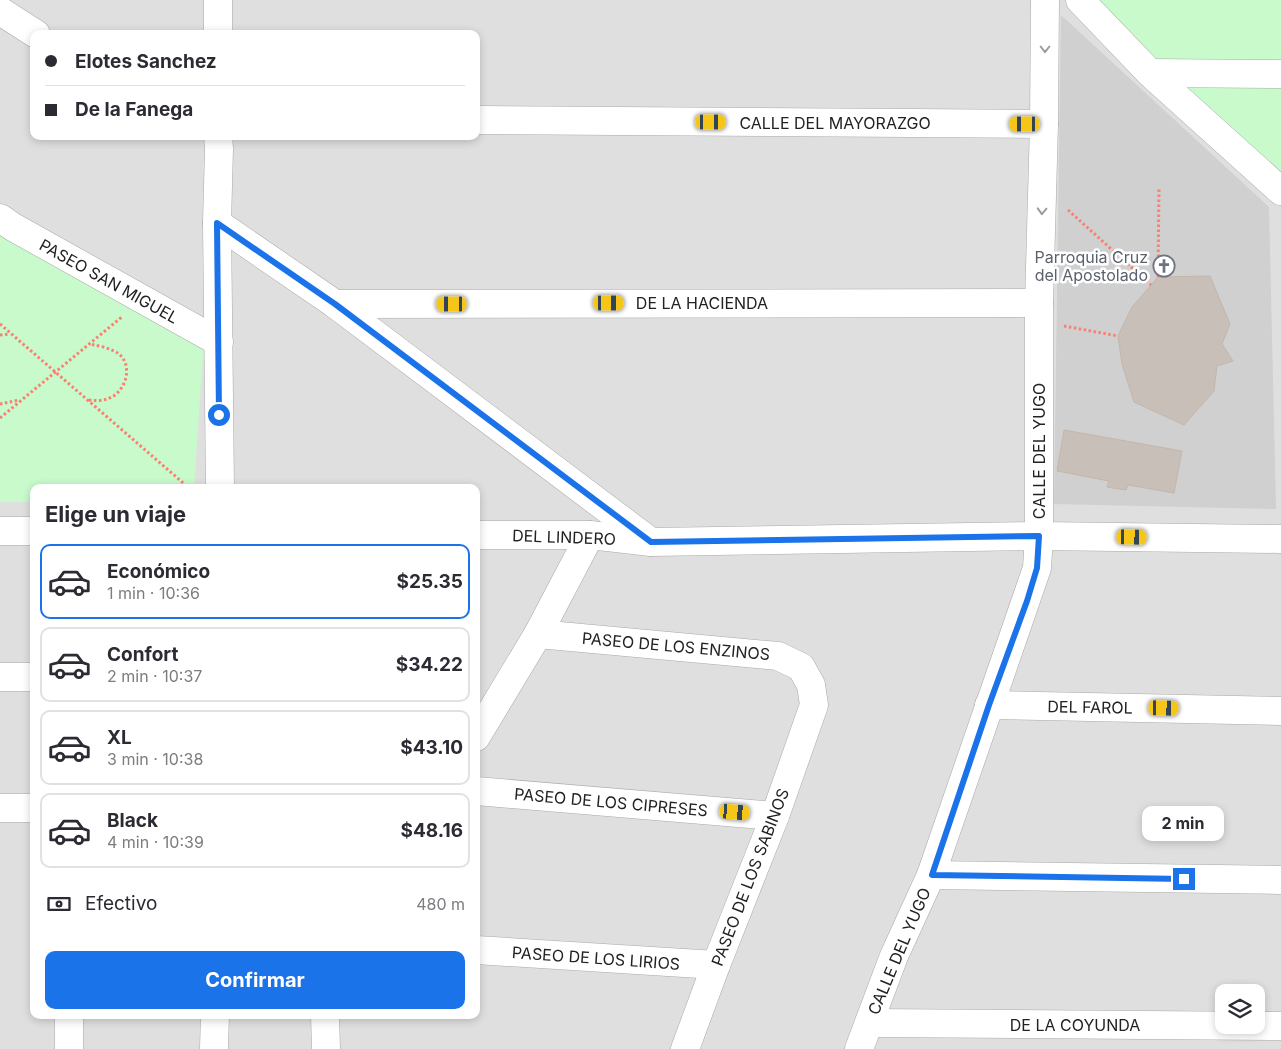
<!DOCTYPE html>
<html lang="es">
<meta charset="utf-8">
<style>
body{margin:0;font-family:Inter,sans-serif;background:#f7f7f7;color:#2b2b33;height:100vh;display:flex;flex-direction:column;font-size:19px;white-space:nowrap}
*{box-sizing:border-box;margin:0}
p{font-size:16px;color:#7c7c81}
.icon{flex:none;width:28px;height:28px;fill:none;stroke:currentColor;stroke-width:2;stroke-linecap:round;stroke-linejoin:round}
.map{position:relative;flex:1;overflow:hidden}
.panel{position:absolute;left:30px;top:484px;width:450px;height:535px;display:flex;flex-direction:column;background:#fff;border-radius:10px;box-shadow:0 2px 8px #0003}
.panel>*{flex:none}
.hud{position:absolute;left:30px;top:30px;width:450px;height:110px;border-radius:10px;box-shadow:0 2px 8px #0003;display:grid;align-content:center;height:110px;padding:0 15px;background:#fff}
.tools{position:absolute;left:1215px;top:984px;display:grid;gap:10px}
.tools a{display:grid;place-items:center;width:50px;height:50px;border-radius:10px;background:#fff;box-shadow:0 2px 8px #0003;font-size:25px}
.end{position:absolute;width:22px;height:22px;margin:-11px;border:6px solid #1a73e8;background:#fff;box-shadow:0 0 0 2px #fff}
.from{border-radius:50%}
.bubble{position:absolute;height:35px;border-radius:10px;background:#fff;box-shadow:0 2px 8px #0003;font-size:16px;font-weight:700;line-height:35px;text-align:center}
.car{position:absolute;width:15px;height:30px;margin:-15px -8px;border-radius:6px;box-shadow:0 0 4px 1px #0007;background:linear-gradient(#f5c518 24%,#345 0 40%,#f5c518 0 76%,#345 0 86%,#f5c518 0)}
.hud b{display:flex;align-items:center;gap:18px;height:48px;font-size:19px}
.hud b+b{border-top:1px solid #e1e1e2}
.hud i{width:12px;height:12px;background:#2b2b33}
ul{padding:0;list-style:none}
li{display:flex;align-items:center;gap:15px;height:75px;margin:0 10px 8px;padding:0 5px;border:2px solid #e1e1e2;border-radius:10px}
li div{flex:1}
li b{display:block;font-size:19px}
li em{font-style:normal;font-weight:700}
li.on{border-color:#1a73e8}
li>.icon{width:45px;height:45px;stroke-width:1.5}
h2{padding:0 15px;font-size:22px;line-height:60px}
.pay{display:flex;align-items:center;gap:12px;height:55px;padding:0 15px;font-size:19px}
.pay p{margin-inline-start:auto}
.primary-button{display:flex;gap:10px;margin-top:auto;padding:10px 15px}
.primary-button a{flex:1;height:58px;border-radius:10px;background:#1a73e8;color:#fff;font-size:20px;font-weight:700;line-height:58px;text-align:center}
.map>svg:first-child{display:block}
.residential{fill:#e0dfdf;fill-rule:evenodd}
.religious{fill:#d0d0d0}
.park{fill:#c8facc}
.building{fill:#c7bfb8;stroke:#c4b6ab}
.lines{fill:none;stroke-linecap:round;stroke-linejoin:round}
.minor-casing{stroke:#a9a9a9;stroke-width:29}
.path{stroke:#fa8072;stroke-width:3;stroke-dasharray:2.5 2.5;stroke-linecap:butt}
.minor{stroke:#fff;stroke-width:28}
.oneway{stroke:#9c9c9c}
.route{stroke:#1a73e8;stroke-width:6}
.labels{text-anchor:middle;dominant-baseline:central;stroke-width:5;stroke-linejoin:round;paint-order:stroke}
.street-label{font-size:16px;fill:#222;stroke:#fff}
.worship-label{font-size:16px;fill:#5b616d;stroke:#fff;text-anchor:end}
</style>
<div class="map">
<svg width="1281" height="1049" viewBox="0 0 1281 1049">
<rect width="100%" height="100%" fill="#f2efe9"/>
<!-- residential -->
<path class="residential" d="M0,0H1281V1049H0ZM34,34H476V136H34ZM34,488H476V1015H34ZM1224,992H1256V1025H1224Z"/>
<!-- religious -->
<polygon class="religious" points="1061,15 1269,207 1276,509 1054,504"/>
<!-- park -->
<g class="park">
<polygon points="1089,0 1281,0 1281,181"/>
<polygon points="0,232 204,341 194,487 34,488 34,502 0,502"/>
</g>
<!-- building -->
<g class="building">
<polygon points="1210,276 1230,324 1222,344 1233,361 1217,366 1214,391 1184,425 1134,402 1122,364 1118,336 1132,307 1158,277"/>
<polygon points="1064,430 1182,451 1174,493 1128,485 1126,490 1107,487 1109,481 1057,471"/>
</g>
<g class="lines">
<!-- minor casing -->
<g class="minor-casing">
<g id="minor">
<polyline points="1080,0 1150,73 1281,191"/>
<polyline points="0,11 36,34"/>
<polyline points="218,34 218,0"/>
<polyline points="1150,73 1281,74"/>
<polyline points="476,120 1044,124"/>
<polyline points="218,136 219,149 217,223 220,488"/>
<polyline points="0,218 13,227 219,342"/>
<polyline points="217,223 335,304 651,542"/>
<polyline points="335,304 1039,303"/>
<polyline points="0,531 34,531"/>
<polyline points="476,535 590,535 651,542 1039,536 1281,539"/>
<polyline points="538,634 778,656 801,667 811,685 814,705 775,816 716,965 685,1049"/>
<polyline points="0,677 34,677"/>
<polyline points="989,705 1281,711"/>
<polyline points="476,737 538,634 590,535"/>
<polyline points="476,791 775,816"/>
<polyline points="0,808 34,808"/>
<polyline points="931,875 1281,880"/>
<polyline points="476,950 716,965"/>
<polyline points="69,1015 69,1049"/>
<polyline points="325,1015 326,1049"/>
<polyline points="869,1023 1281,1026"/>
<polyline points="214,1049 215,1015"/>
<polyline points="859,1049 894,956 931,875 1037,568 1039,536 1039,303 1044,124 1045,0"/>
</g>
</g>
<!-- path -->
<g class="path">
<polyline points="1068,210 1151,285"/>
<polyline points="1158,277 1159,188"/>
<polyline points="0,324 189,488"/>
<polyline points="1064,326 1118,336"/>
<polyline points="0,335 10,334"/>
<path d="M89,400C96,401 104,401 112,397C126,389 133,366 119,354C111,348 99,346 90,344"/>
<polyline points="0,404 19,400"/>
<polyline points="0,418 123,316"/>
</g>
<!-- minor -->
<use href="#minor" class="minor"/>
</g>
<!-- one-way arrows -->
<defs><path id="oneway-chevron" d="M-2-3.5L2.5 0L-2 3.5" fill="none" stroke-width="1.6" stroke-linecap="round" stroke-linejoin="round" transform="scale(1.25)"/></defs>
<g class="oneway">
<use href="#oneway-chevron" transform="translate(1045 49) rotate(90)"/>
<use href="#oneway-chevron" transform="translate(1042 211) rotate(92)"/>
</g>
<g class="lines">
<!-- route -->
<polyline class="route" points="219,415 217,223 335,304 651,542 1039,536 1037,568 1027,601 989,705 932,875 1184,879"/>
</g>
<!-- icons -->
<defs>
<g id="church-ring" transform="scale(1.125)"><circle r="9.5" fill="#fff" stroke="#6b7280" stroke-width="1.5"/><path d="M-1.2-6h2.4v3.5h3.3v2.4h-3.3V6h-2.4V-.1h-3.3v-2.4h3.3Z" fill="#6b7280"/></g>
</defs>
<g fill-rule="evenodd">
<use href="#church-ring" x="1164" y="266"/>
</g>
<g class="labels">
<!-- street labels -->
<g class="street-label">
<text x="835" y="123">CALLE DEL MAYORAZGO</text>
<text transform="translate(109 281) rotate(29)">PASEO SAN MIGUEL</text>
<text x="702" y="303">DE LA HACIENDA</text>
<text transform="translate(1039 451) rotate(-90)">CALLE DEL YUGO</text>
<text transform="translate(564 537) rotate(2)">DEL LINDERO</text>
<text transform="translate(676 646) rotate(5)">PASEO DE LOS ENZINOS</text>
<text transform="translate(1090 707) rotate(1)">DEL FAROL</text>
<text transform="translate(611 802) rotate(5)">PASEO DE LOS CIPRESES</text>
<text transform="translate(750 877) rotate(-69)">PASEO DE LOS SABINOS</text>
<text transform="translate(899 951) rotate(-67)">CALLE DEL YUGO</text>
<text transform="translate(596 958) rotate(4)">PASEO DE LOS LIRIOS</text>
<text x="1075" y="1025">DE LA COYUNDA</text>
</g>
<!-- worship labels -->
<g class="worship-label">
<text x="1148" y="257">Parroquia Cruz<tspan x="1148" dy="18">del Apostolado</tspan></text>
</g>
</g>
</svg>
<div class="tools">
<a><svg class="icon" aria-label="layers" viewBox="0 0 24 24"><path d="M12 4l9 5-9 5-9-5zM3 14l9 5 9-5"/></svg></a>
</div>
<i class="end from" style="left:219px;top:415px"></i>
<i class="end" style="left:1184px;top:879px"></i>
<div class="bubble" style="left:1142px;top:806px;width:82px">2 min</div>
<i class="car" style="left:711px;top:122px;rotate:90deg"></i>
<i class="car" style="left:1025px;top:124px;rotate:270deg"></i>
<i class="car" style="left:609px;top:303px;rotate:90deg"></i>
<i class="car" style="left:452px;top:304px;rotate:270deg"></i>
<i class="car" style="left:1132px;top:537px;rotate:91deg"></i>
<i class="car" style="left:1164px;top:708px;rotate:91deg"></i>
<i class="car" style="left:735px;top:812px;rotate:95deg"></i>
<div class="hud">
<b><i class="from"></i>Elotes Sanchez</b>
<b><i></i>De la Fanega</b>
</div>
<section class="panel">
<h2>Elige un viaje</h2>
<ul>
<li class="on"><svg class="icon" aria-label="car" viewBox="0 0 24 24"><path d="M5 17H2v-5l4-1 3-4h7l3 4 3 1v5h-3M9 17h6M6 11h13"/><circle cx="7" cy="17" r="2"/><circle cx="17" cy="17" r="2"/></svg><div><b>Económico</b><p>1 min · 10:36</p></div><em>$25.35</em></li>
<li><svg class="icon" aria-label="car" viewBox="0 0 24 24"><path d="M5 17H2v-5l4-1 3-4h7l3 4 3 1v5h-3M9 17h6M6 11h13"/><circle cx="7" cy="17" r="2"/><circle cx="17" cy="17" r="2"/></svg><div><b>Confort</b><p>2 min · 10:37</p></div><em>$34.22</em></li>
<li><svg class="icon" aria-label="car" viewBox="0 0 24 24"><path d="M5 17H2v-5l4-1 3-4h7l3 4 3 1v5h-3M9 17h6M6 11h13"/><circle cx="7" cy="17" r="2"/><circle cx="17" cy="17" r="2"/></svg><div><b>XL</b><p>3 min · 10:38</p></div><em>$43.10</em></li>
<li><svg class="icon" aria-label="car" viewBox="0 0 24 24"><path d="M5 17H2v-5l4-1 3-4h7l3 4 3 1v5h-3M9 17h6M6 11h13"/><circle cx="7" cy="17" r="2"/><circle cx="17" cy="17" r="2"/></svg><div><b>Black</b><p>4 min · 10:39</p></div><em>$48.16</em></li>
</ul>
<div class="pay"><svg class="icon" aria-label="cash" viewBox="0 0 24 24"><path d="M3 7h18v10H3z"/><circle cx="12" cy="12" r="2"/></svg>Efectivo<p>480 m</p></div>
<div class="primary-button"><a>Confirmar</a></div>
</section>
</div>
